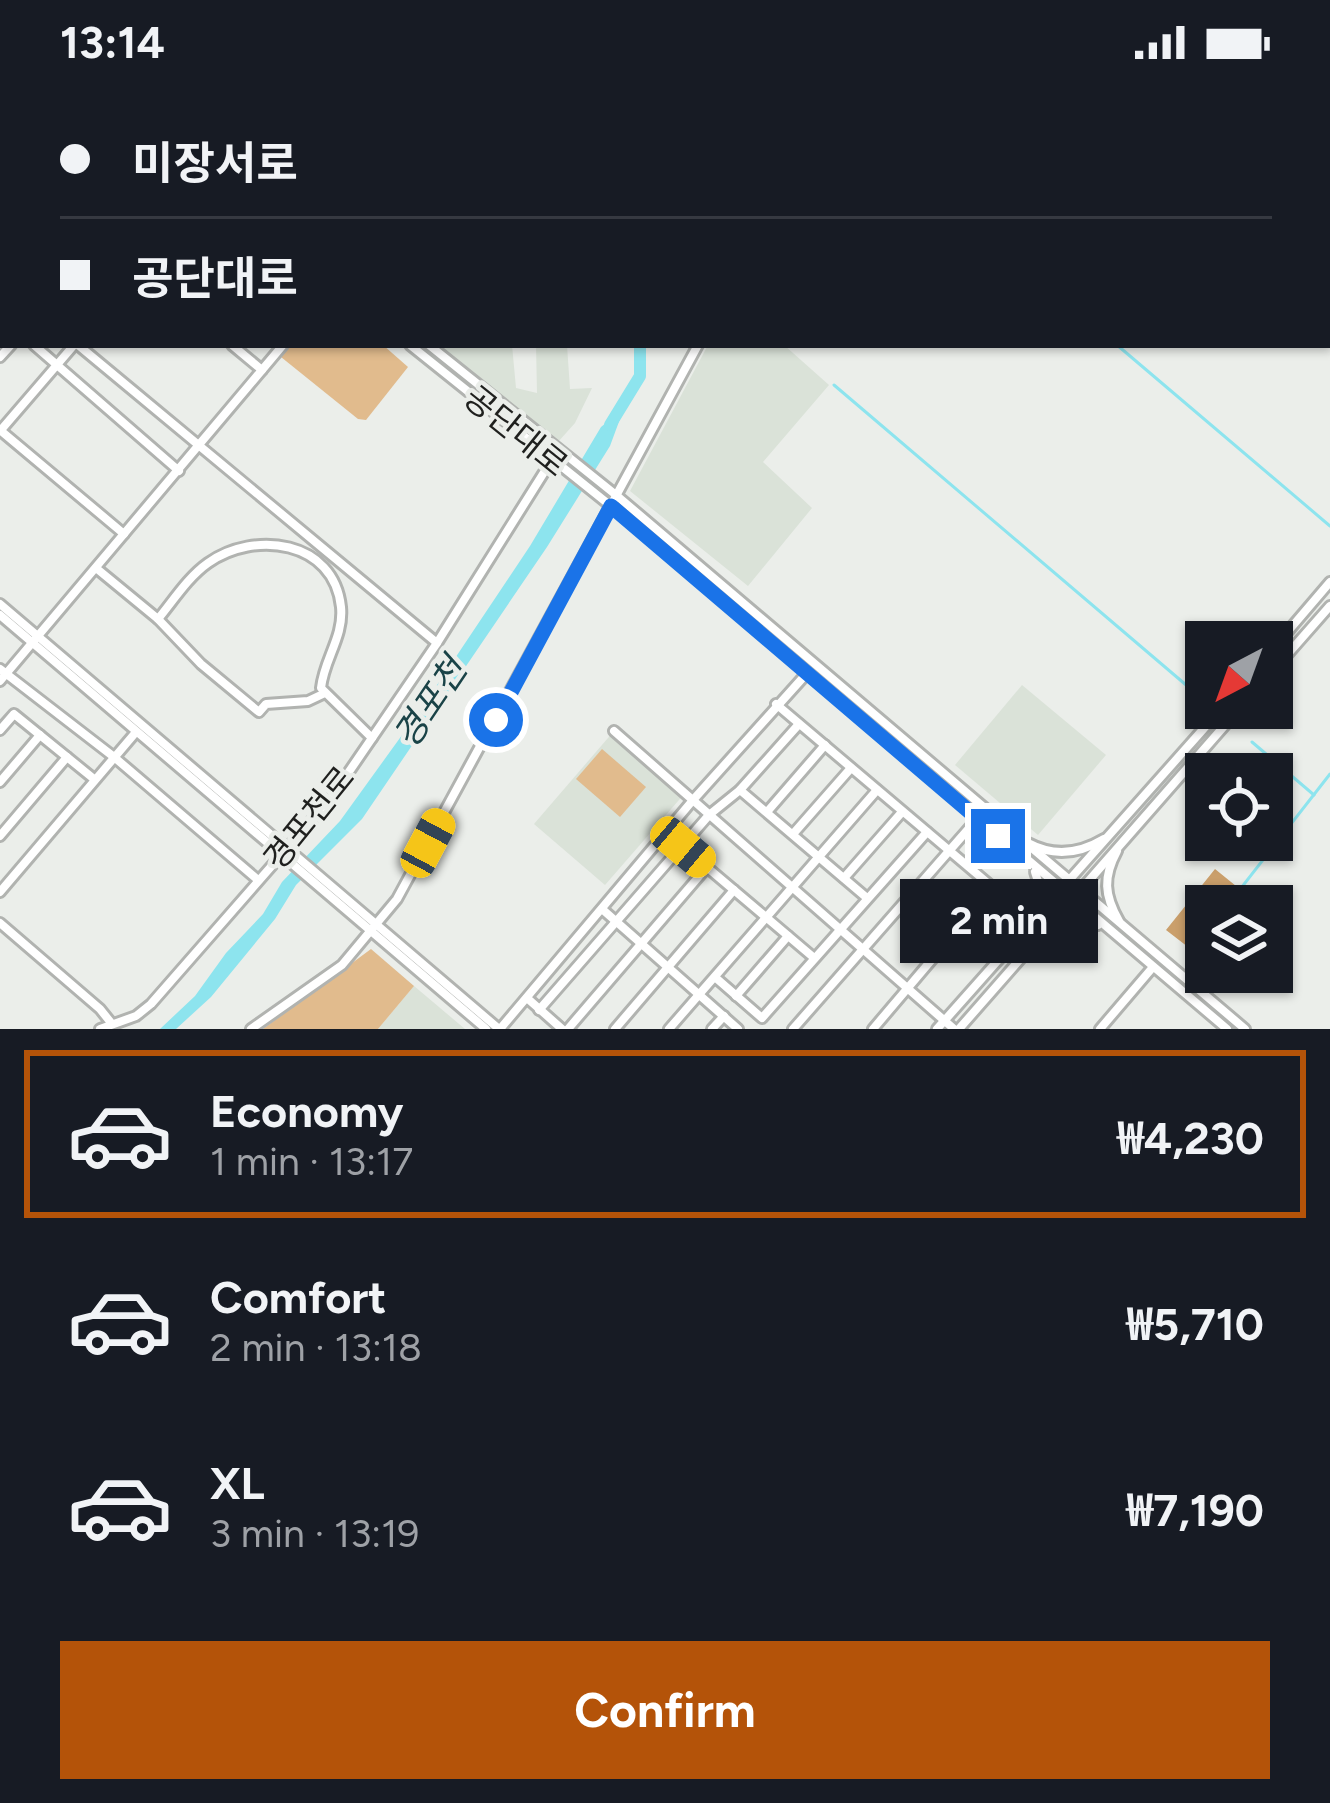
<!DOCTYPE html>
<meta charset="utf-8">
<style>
body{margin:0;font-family:Figtree,"Noto Sans KR",sans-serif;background:#242831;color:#f1f3f6;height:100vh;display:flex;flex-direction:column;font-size:45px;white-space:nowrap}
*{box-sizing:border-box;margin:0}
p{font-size:39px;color:#9ea1a6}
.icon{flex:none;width:66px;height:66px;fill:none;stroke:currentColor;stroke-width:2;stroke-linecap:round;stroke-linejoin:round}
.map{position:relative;height:945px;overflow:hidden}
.sheet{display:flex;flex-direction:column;background:#171b24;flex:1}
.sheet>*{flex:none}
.top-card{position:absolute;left:0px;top:0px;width:1332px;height:264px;box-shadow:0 3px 9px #0004;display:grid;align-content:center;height:264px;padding:0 60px;background:#171b24}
.needle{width:78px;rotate:221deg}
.fabs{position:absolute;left:1185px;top:537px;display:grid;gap:24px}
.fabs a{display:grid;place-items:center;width:108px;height:108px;border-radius:0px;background:#171b24;box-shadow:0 3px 9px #0004;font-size:60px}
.end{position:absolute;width:54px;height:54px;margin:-27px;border:15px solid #1a73e8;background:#fff;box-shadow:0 0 0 6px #fff}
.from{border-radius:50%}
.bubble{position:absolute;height:84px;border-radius:0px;background:#171b24;box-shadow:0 3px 9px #0004;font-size:39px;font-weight:700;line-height:84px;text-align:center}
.car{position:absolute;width:36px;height:72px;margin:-36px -18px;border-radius:15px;box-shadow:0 0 9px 3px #0007;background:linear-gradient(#f5c518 24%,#345 0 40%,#f5c518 0 76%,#345 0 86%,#f5c518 0)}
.top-card b{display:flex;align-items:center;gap:42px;height:114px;font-size:45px}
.top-card b+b{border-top:3px solid #363941}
.top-card i{width:30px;height:30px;background:#f1f3f6}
ul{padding:21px 0 0;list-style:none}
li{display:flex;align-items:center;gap:36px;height:168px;margin:0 24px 18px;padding:0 36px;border:6px solid transparent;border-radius:0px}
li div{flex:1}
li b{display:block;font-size:45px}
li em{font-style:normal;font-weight:700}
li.selected{border-color:#b45309}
li>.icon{width:108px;height:108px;stroke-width:1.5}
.action{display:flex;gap:24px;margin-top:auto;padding:24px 60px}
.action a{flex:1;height:138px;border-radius:0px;background:#b45309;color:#fff;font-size:48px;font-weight:700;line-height:138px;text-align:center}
.status{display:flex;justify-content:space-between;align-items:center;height:84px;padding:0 60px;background:#171b24;direction:ltr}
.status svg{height:33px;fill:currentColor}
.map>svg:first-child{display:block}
.built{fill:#dae2d8}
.green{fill:#e1bb8d}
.forest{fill:#ca9f6b}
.water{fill:#8de4ee}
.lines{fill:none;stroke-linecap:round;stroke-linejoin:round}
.stream{stroke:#8de4ee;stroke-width:3}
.river{stroke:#8de4ee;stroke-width:12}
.minor-casing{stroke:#b1b3b0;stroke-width:14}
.minor{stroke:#fff;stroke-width:8}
.route{stroke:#1a73e8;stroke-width:15}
.labels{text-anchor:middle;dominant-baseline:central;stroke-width:9;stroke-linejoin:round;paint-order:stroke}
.street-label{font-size:33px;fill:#1f201e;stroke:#ebeeea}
.water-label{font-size:36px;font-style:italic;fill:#1a4347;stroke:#ebeeea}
</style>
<div class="status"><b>13:14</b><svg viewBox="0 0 49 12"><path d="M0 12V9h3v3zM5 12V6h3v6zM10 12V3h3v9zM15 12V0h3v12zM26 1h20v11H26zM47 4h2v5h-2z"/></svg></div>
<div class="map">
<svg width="1330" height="945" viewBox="0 0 1330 945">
<rect width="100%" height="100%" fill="#ebeeea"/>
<!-- built -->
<g class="built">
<polygon points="438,261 512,261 516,304 537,309 536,261 567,261 570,305 592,304 575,339 558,358"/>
<polygon points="708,261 784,261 829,301 763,378 812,424 748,502 630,407"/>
<polygon points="1022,601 1106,671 1038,751 955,681"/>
<polygon points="614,647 685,709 605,801 534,740"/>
<polygon points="414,902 465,945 378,945"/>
</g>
<!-- green -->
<g class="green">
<polygon points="291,261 383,261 408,283 366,336 358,335 281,273"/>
<polygon points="602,665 646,703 620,733 576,695"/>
<polygon points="371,865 414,902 378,945 263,945"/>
</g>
<!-- forest -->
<polygon class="forest" points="1215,785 1236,802 1220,822 1206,822 1206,840 1188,863 1166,846"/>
<!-- water -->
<polygon class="water" points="624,324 610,362 547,463 362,735 296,801 275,835 211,913 176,945 160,945 195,912 226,869 263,830 282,798 340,737 423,622 530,462 601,343"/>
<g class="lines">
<!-- stream -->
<g class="stream">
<polyline points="499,0 505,3"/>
<polyline points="661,3 663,0"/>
<polyline points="1117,261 1330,442"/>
<polyline points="834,301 1199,612"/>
<polyline points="1252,658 1314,711"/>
<polyline points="1227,822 1330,690"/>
<polyline points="1199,858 1206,848"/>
</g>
<!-- river -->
<polyline class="river" points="610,341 640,292 640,261"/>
<!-- minor casing -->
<g class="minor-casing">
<g id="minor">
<polyline points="97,0 101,3"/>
<polyline points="116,0 120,3"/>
<polyline points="27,3 29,0"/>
<polyline points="815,3 816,0"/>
<polyline points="0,35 3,31"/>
<polyline points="0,64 3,67"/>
<polyline points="0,112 3,108"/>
<polyline points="0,154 3,157"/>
<polyline points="0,179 3,176"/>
<polyline points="0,198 3,194"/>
<polyline points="0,232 3,234"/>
<polyline points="34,261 179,387"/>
<polyline points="78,261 437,559"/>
<polyline points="232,261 262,286"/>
<polyline points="410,261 616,426 1227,945"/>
<polyline points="429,261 616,411 1245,945"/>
<polyline points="0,273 11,261"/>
<polyline points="0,346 124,450"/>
<polyline points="1,346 74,261"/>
<path d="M96,484L158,535C173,517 188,493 208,479C254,446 334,456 341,523C344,553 324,575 321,604L372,654"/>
<polyline points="0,520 499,945"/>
<polyline points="0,531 486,945"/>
<polyline points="158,535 201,580 259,628 266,620 308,617 325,609"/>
<polyline points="1272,566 1330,498"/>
<polyline points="0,585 114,673 258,796"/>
<polyline points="1272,588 1330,522"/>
<polyline points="0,597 283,261"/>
<polyline points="776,620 990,801 990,807 873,945"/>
<polyline points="0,646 14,630 94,695"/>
<polyline points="614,647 954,945"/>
<polyline points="0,698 40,651"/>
<polyline points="740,706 867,814"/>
<polyline points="767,728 825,661"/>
<polyline points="793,750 851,684"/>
<polyline points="0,752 67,673"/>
<path d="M1028,759C1054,773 1079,770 1104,755"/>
<polyline points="683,763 813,873"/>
<path d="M1117,767C1103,793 1104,811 1119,837"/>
<polyline points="1035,788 1042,810 1036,831"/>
<polyline points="844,794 902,728"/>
<polyline points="0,808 136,648"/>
<polyline points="602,825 738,945"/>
<polyline points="0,839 100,925 112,940"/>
<polyline points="1050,845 1080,836 1098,841"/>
<polyline points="716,894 762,934 927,748"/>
<polyline points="736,912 788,852"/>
<polyline points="527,914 562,945"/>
<polyline points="539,926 709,731 740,706 799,640"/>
<polyline points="100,945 136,932 151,920 331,714 437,559 558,366"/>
<polyline points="251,945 342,881 397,815 698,261"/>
<polyline points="500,945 693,716 808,588"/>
<polyline points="568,945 707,783"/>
<polyline points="615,945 734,806"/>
<polyline points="669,945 877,706"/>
<polyline points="712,945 724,932"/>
<polyline points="793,945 978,734"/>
<polyline points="937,945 1222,624"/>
<polyline points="959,945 1240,624"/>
<polyline points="1100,945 1153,883"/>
</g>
</g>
<!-- minor -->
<use href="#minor" class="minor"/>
</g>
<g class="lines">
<!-- route -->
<polyline class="route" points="496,636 611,422 998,752"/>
</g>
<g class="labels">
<!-- street labels -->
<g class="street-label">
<text transform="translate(516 347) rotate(39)">공단대로</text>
<text transform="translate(309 734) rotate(-51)">경포천로</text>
</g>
<!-- water labels -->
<g class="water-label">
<text transform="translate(430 619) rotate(-56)">경포천</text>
</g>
</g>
</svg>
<div class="fabs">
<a><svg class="needle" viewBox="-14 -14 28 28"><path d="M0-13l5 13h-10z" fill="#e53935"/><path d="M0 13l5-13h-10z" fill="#9ea1a6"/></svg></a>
<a><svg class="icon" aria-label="locate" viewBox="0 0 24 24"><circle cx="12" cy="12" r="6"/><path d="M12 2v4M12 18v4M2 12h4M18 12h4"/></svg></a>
<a><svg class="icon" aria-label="layers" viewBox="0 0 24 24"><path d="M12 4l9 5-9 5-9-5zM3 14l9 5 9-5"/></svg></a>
</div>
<i class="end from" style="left:496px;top:636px"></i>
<i class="end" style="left:998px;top:752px"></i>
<div class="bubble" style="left:900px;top:795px;width:198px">2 min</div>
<i class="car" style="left:428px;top:759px;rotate:28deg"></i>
<i class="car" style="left:683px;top:763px;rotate:130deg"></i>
<div class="top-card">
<b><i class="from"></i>미장서로</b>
<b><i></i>공단대로</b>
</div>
</div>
<section class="sheet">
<ul>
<li class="selected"><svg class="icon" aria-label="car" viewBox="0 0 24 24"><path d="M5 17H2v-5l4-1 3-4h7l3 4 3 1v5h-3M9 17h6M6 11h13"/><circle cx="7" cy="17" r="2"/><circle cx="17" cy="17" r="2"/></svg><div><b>Economy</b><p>1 min · 13:17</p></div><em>₩4,230</em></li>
<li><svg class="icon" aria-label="car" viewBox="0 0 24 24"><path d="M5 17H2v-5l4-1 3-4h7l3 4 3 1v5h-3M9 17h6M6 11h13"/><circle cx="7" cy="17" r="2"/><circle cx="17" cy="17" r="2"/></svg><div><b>Comfort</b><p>2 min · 13:18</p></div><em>₩5,710</em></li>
<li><svg class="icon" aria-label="car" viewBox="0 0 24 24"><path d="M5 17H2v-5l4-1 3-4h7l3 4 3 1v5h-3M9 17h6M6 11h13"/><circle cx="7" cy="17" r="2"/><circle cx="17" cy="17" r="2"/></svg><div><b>XL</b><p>3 min · 13:19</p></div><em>₩7,190</em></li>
</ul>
<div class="action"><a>Confirm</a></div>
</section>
